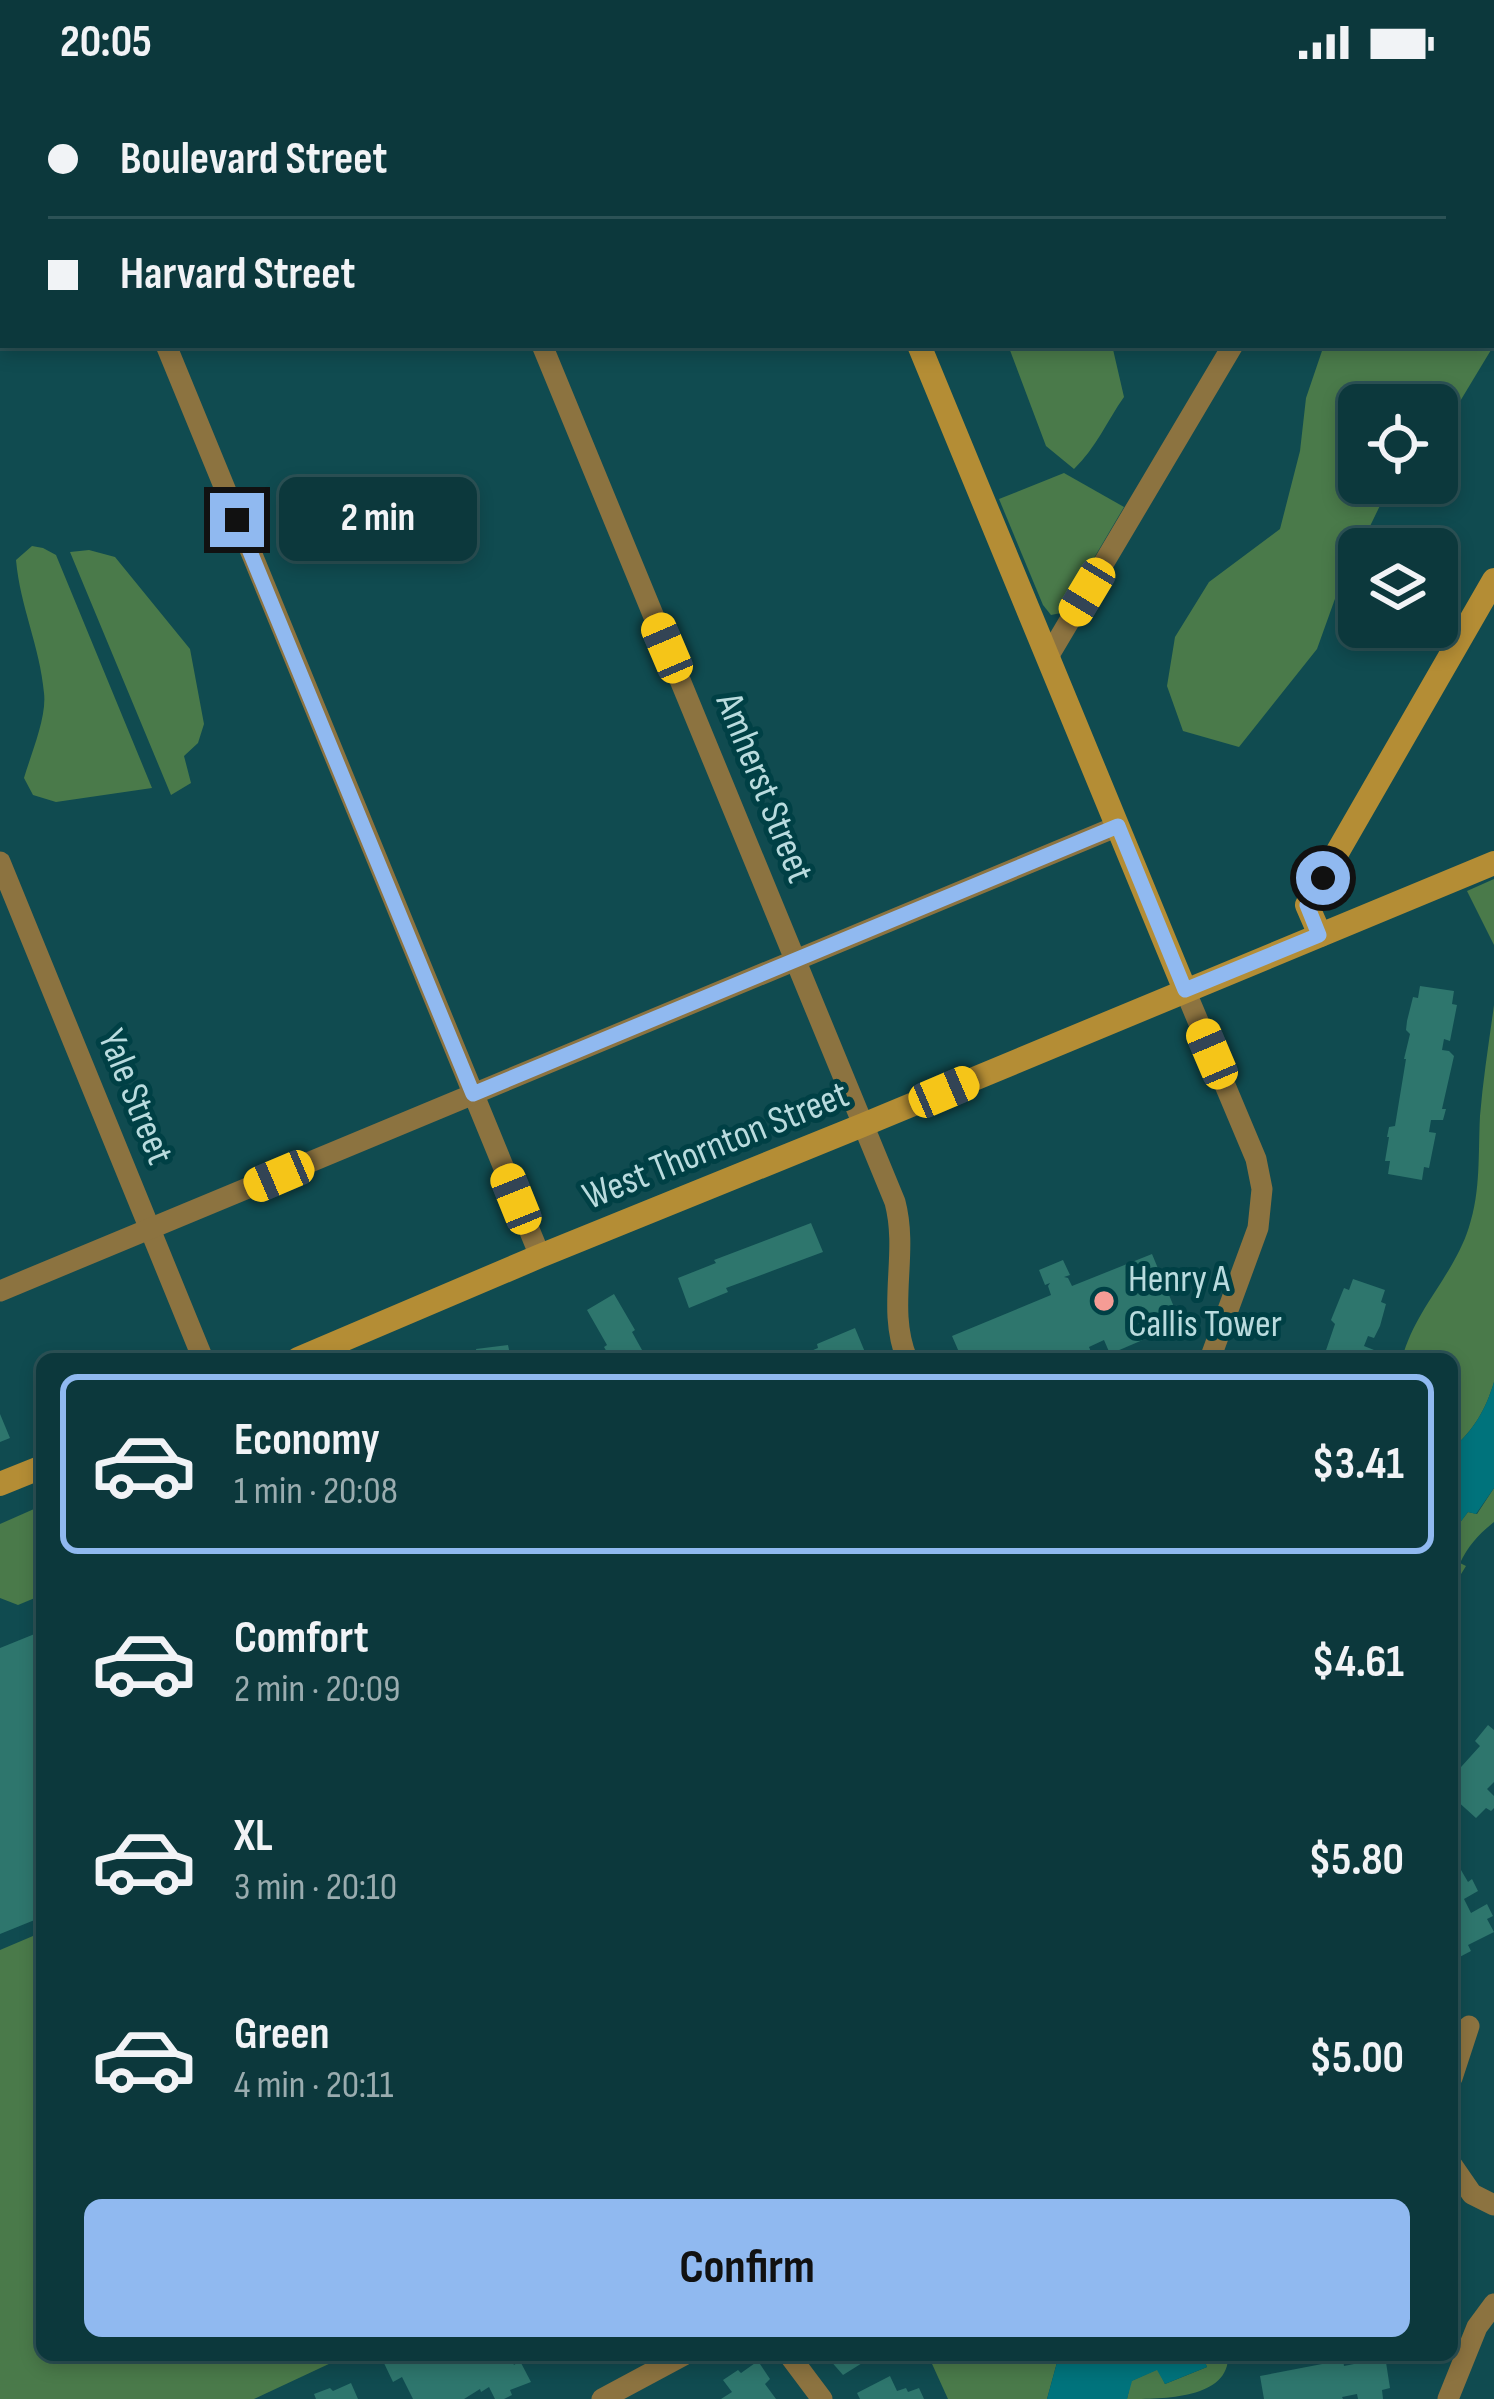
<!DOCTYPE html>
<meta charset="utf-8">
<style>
body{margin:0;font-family:"Sofia Sans Condensed",sans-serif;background:#1a4347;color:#f1f3f6;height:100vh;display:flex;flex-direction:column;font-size:45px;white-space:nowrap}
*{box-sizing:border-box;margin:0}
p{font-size:39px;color:#9aacaf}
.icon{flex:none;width:66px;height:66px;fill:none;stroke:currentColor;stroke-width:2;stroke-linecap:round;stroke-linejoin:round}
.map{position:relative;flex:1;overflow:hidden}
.panel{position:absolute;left:36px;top:1269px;width:1422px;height:1008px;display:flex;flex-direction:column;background:#0c383c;border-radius:18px;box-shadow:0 6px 18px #0003,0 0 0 3px #2c5256}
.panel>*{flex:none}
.banner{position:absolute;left:0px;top:0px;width:1494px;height:264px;box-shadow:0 6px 18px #0003,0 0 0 3px #2c5256;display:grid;align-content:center;height:264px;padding:0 48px;background:#0c383c}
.tools{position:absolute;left:1338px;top:300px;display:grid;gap:24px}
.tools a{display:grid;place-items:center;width:120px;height:120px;border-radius:18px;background:#0c383c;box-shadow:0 6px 18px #0003,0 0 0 3px #2c5256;font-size:60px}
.end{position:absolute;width:54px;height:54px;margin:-27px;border:15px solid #90b9f0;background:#111;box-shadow:0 0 0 6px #111}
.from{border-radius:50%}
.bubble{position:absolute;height:84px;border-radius:18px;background:#0c383c;box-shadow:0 6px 18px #0003,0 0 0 3px #2c5256;font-size:39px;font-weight:700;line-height:84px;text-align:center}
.car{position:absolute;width:36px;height:72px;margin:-36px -18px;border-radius:15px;box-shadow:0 0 9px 3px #0007;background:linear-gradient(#f5c518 24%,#345 0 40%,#f5c518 0 76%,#345 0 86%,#f5c518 0)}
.banner b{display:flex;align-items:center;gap:42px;height:114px;font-size:45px}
.banner b+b{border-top:3px solid #2c5256}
.banner i{width:30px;height:30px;background:#f1f3f6}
ul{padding:21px 0 0;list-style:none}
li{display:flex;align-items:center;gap:36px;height:180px;margin:0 24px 18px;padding:0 24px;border:6px solid transparent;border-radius:18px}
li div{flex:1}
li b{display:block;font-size:45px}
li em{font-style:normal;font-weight:700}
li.active{border-color:#90b9f0}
li>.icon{width:108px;height:108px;stroke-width:1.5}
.cta{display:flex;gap:24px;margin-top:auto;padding:24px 48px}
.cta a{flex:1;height:138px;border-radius:18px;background:#90b9f0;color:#111;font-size:48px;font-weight:700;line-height:138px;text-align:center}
.status{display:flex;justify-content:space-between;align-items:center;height:84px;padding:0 60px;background:#0c383c;direction:ltr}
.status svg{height:33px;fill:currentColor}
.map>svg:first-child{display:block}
.green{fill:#4a7a4a}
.water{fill:#00737c}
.building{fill:#2e766d}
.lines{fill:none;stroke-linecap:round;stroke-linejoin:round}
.street{stroke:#8c7340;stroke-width:21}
.secondary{stroke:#b48d35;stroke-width:24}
.highway{stroke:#e6b54a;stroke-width:36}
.route{stroke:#90b9f0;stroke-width:15}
.poi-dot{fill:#f59c95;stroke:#004045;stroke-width:4.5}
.labels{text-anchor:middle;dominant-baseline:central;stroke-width:10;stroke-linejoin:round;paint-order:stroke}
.street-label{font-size:39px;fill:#b9dbde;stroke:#004045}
.poi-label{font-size:39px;fill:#b9dbde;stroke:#004045;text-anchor:start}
</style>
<div class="status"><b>20:05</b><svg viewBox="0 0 49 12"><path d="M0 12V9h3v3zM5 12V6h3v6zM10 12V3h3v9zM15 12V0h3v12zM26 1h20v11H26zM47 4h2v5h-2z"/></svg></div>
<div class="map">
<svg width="1494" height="2315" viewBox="0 0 1494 2315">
<rect width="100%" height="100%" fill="#104b50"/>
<!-- green -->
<g class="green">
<polygon points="1466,0 1494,0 1494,261 1456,324 1437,346 1437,321 1359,321 1359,399 1391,399 1336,512 1317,565 1239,663 1183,647 1167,602 1175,553 1209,498 1280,445 1300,367 1306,314 1324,261 1491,261 1491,3 1463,3"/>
<path d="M1008,261H1112L1124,313C1107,337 1096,364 1074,385L1046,362Z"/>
<polygon points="1064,389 1124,423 1064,525 1061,529 1051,531 1043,521 999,415"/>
<path d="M32,462L43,464L56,471L152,704L56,718L33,711L24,694C31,670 47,633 44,609C40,563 20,522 16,476Z"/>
<polygon points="89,466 115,473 190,565 204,640 198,659 184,672 191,699 171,711 70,468"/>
<polygon points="1494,795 1494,861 1467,807"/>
<path d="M1494,921V1298C1486,1325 1474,1346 1452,1365V1275H1402C1415,1225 1454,1191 1469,1143C1481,1106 1478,1070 1480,1032C1483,995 1489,958 1494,921Z"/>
<path d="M1494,1404V1438C1479,1450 1468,1462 1460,1479L1466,1482L1458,1495L1452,1494V1449L1468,1428L1477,1430Z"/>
<polygon points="34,1425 42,1444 42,1511 18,1521 0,1514 0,1440"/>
<polygon points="42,1833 42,2271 348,2271 254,2315 0,2315 0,1866 40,1849 35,1836"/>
<polygon points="928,2271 1059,2271 1047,2315 948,2315"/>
<path d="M1202,2271H1228C1230,2315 1163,2315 1127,2315L1131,2297L1158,2285L1165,2300L1207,2283Z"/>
</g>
<!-- water -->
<g class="water">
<path d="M1494,1298V1404L1476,1430L1468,1428L1452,1449V1365C1474,1346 1486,1325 1494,1298Z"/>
<polygon points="1059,2271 1202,2271 1207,2283 1165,2300 1157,2286 1132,2297 1127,2315 1047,2315"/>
</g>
<!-- building -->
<g class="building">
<polygon points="1420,902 1454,907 1452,920 1457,921 1450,957 1444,955 1442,966 1449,967 1454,972 1442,1025 1446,1025 1443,1036 1431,1036 1429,1048 1436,1049 1429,1084 1424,1083 1422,1096 1388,1090 1390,1077 1385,1077 1389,1053 1387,1053 1389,1043 1395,1042 1406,975 1404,975 1410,950 1406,946 1407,937 1413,913 1418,914"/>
<polygon points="811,1139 823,1168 726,1204 728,1208 689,1224 678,1194 716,1179 714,1176"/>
<polygon points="1152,1170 1174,1223 1137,1237 1145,1255 1110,1270 1104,1256 1089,1263 1094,1275 962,1275 952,1252 1051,1211 1048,1202 1050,1199 1045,1201 1039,1186 1063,1176 1070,1191 1064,1193 1068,1194 1072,1202"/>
<polygon points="1353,1195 1385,1206 1381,1218 1386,1220 1380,1242 1374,1254 1368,1252 1364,1262 1374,1266 1372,1275 1323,1275 1335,1240 1331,1236 1344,1204 1349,1206"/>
<polygon points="614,1210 635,1246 632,1248 647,1275 611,1275 604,1263 607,1261 587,1226"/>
<polygon points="855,1244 867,1273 792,1275 818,1264 817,1260"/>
<polygon points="508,1261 511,1275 478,1275 476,1265"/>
<polygon points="0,1330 10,1354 0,1358"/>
<polygon points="42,1547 42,1833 0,1850 0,1564"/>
<polygon points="1488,1641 1494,1646 1494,1698 1487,1705 1494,1712 1494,1724 1491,1727 1486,1724 1476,1734 1455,1715 1452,1718 1452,1693 1480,1662 1475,1657"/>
<polygon points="1461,1786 1468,1798 1472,1795 1478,1807 1464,1815 1471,1829 1487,1820 1493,1832 1487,1835 1494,1848 1468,1861 1471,1867 1452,1877 1452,1790"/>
<polygon points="1452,2186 1460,2189 1455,2201 1461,2203 1456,2217 1452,2215"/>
<polygon points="395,2271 509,2271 514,2281 520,2277 531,2298 510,2306 512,2311 504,2315 495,2315 489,2303 481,2308 480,2305 464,2315 413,2315 402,2293 393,2298 383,2277"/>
<polygon points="835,2271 875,2271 843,2291 829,2275"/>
<polygon points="1385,2272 1390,2304 1382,2306 1383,2315 1358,2315 1357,2310 1342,2313 1343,2315 1264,2315 1260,2292 1343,2276 1344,2282 1364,2278 1363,2275"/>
<polygon points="758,2277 770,2295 765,2300 776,2315 721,2315 732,2308 723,2296 738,2286 741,2289"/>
<polygon points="890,2292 897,2307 906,2304 908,2308 919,2304 924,2315 860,2315 857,2309"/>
<polygon points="351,2299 358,2315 316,2315 314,2310 330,2304 333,2307"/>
</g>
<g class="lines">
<!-- street -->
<g class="street">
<polyline points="434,0 435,3"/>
<polyline points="1176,0 1178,3"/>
<polyline points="1386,3 1388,0"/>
<polyline points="166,261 540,1172"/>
<path d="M542,261L895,1118C909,1171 886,1224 907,1275"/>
<polyline points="1048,573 1233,261"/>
<polyline points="0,778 203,1275"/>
<polyline points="1185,906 1256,1075 1262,1105 1258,1144 1210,1275"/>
<polyline points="0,1207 1118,742"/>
<polyline points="1452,1994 1469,1942"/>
<polyline points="1452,2081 1472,2110 1494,2121"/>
<polyline points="789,2271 822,2315"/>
<polyline points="602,2315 684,2271"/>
<polyline points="1448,2315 1477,2243 1494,2220"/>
</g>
<!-- secondary -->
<g class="secondary">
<polyline points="812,0 813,3"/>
<polyline points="252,3 259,0"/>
<polyline points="0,114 3,113"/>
<polyline points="919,261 1185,906"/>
<polyline points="1320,851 1307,821 1494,496"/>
<polyline points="298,1275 540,1172 863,1041 1494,779"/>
<polyline points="0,1400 42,1383"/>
</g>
<!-- highway -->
<polyline class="highway" points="0,3 6,0"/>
</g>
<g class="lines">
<!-- route -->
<polyline class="route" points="237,436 473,1010 1118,742 1185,906 1319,851 1307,821 1323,794"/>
</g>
<!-- markers -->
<circle class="poi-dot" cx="1104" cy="1217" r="12"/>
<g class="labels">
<!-- street labels -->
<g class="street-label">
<text transform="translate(764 704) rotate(68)">Amherst Street</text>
<text transform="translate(135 1013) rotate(68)">Yale Street</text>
<text transform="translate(716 1062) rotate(-22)">West Thornton Street</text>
</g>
<!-- poi labels -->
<g class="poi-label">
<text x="1128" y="1195">Henry A<tspan x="1128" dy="45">Callis Tower</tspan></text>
</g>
</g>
</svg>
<div class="tools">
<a><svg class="icon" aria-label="locate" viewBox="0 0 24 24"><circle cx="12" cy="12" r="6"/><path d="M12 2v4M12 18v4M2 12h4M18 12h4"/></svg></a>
<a><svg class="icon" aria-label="layers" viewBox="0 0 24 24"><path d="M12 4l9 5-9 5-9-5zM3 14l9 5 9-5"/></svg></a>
</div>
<i class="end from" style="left:1323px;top:794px"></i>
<i class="end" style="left:237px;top:436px"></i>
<div class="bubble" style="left:279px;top:393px;width:198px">2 min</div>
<i class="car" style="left:1087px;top:508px;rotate:211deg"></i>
<i class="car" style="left:667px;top:564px;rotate:337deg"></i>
<i class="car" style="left:1212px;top:970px;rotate:337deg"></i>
<i class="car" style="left:944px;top:1008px;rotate:67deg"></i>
<i class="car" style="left:279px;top:1092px;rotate:247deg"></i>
<i class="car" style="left:516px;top:1115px;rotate:338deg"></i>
<div class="banner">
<b><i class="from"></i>Boulevard Street</b>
<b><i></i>Harvard Street</b>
</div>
<section class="panel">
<ul>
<li class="active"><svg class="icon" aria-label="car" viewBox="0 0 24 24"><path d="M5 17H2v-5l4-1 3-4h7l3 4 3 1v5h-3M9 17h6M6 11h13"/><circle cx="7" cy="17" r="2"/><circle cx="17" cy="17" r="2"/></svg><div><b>Economy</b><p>1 min · 20:08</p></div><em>$3.41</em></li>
<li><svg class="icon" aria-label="car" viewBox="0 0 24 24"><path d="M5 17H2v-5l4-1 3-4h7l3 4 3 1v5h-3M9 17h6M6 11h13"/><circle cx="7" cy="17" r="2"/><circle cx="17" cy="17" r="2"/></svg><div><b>Comfort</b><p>2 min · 20:09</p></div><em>$4.61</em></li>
<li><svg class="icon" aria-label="car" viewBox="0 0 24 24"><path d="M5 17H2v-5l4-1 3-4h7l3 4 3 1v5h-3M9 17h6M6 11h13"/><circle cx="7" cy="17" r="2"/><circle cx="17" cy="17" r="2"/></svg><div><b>XL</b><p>3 min · 20:10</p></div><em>$5.80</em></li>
<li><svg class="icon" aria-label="car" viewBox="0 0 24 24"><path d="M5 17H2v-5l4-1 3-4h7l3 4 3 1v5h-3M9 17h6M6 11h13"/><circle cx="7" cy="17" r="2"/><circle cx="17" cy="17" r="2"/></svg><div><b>Green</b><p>4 min · 20:11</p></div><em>$5.00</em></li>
</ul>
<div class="cta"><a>Confirm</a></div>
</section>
</div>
